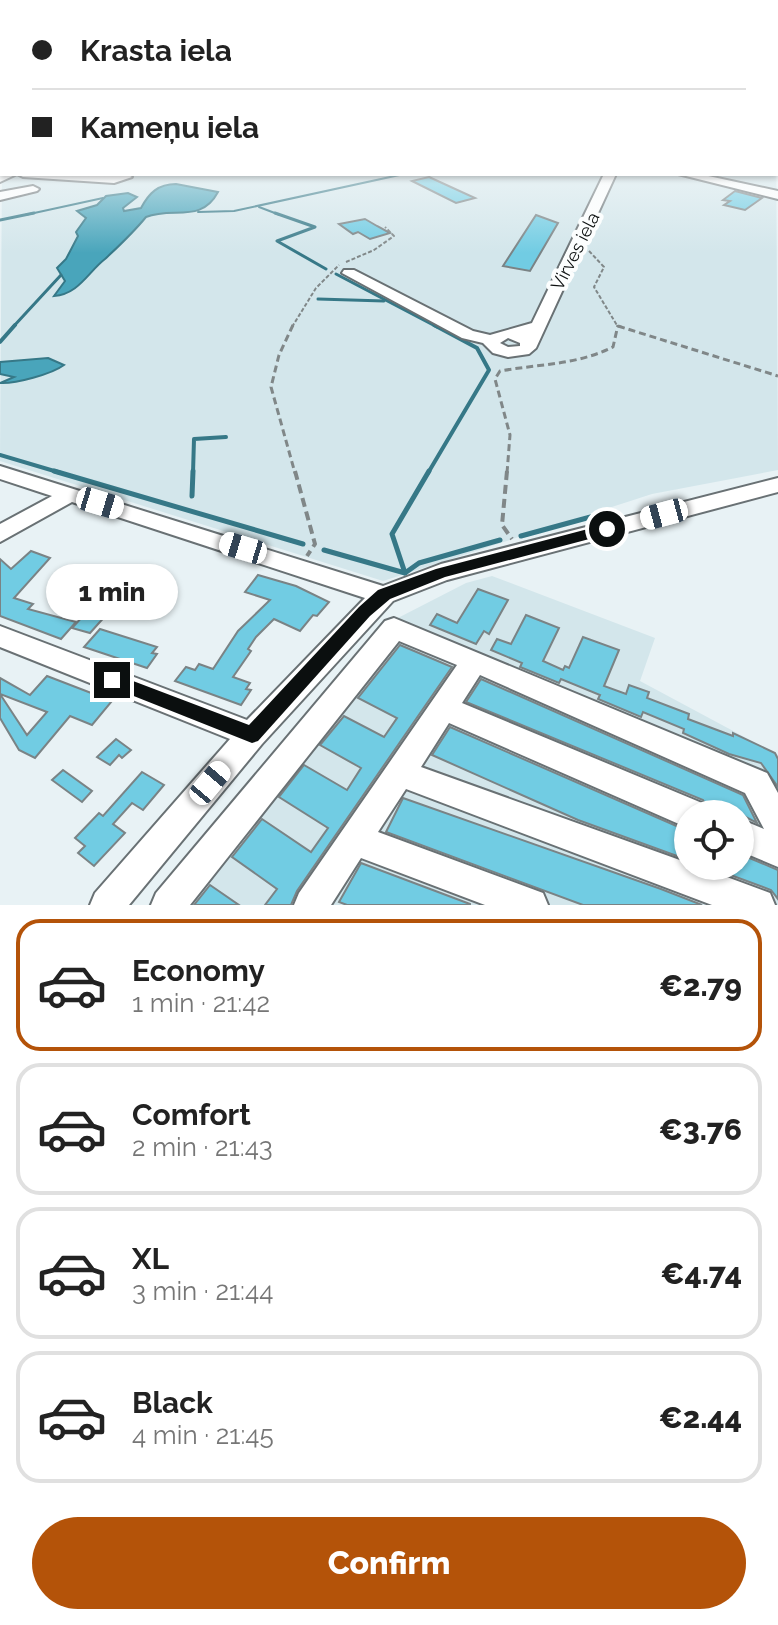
<!DOCTYPE html>
<meta charset="utf-8">
<style>
body{margin:0;font-family:Raleway,sans-serif;background:#f6f6f6;color:#222;height:100vh;display:flex;flex-direction:column;font-size:30px;white-space:nowrap}
*{box-sizing:border-box;margin:0}
p{font-size:26px;color:#767676}
.icon{flex:none;width:44px;height:44px;fill:none;stroke:currentColor;stroke-width:2;stroke-linecap:round;stroke-linejoin:round}
.map{position:relative;height:905px;overflow:hidden}
.sheet{display:flex;flex-direction:column;background:#fff;flex:1}
.sheet>*{flex:none}
.banner{position:absolute;left:0px;top:0px;width:778px;height:176px;box-shadow:0 2px 6px #0004;display:grid;align-content:center;height:176px;padding:0 32px;background:#fff}
.buttons{position:absolute;left:674px;top:800px;display:grid;gap:16px}
.buttons a{display:grid;place-items:center;width:80px;height:80px;border-radius:50%;background:#fff;box-shadow:0 2px 6px #0004;font-size:40px}
.end{position:absolute;width:36px;height:36px;margin:-18px;border:10px solid #0b0f0f;background:#fff;box-shadow:0 0 0 4px #fff}
.from{border-radius:50%}
.bubble{position:absolute;height:56px;border-radius:28px;background:#fff;box-shadow:0 2px 6px #0004;font-size:26px;font-weight:800;line-height:56px;text-align:center}
.car{position:absolute;width:24px;height:48px;margin:-24px -12px;border-radius:10px;box-shadow:0 0 6px 2px #0007;background:linear-gradient(#fff 24%,#345 0 40%,#fff 0 76%,#345 0 86%,#fff 0)}
.banner b{display:flex;align-items:center;gap:28px;height:76px;font-size:30px}
.banner b+b{border-top:2px solid #e0e0e0}
.banner i{width:20px;height:20px;background:#222}
ul{padding:14px 0 0;list-style:none}
li{display:flex;align-items:center;gap:24px;height:132px;margin:0 16px 12px;padding:0 16px;border:4px solid #e0e0e0;border-radius:24px}
li div{flex:1}
li b{display:block;font-size:30px}
li em{font-style:normal;font-weight:800}
li.active{border-color:#b45309}
li>.icon{width:72px;height:72px;stroke-width:1.5}
.button{display:flex;gap:16px;margin-top:auto;padding:16px 32px}
.button a{flex:1;height:92px;border-radius:48px;background:#b45309;color:#fff;font-size:32px;font-weight:800;line-height:92px;text-align:center}
.map>svg:first-child{display:block}
.built{fill:#d3e6eb;fill-rule:evenodd}
.water{fill:#49a5bb;stroke:#367887;stroke-width:2}
.lines{fill:none;stroke-linecap:round;stroke-linejoin:round}
.stream-far3{stroke:#367887;stroke-width:2}
.stream-far2{stroke:#367887;stroke-width:3}
.stream-far1{stroke:#367887;stroke-width:4}
.stream{stroke:#367887;stroke-width:5}
.building{fill:#71cce3;stroke:#7a8385;stroke-width:2}
.minor-casing{stroke:#697174;stroke-width:4}
.path-far2{stroke:#808788;stroke-width:2;stroke-dasharray:4 2;stroke-linecap:butt}
.path-far1{stroke:#808788;stroke-width:3;stroke-dasharray:7 4;stroke-linecap:butt}
.path{stroke:#808788;stroke-width:4;stroke-dasharray:9 5;stroke-linecap:butt}
.minor{fill:#fff;fill-rule:evenodd}
.route{fill:#0b0f0f}
.labels{text-anchor:middle;dominant-baseline:central;stroke-width:8;stroke-linejoin:round;paint-order:stroke}
.far-street-label{font-size:18px;fill:#0b0f0f;stroke:#fcfefe}
</style>
<div class="map">
<svg width="778" height="905" viewBox="0 0 778 905">
<rect width="100%" height="100%" fill="#e8f2f5"/>
<!-- built -->
<g class="built">
<polygon points="776,127 778,470 652,494 383,581 0,461 2,165 2,174 776,174"/>
<path d="M492,576L655,638L640,681L778,755V905H148L371,638L392,621L466,583ZM688,814H740V866H688Z"/>
</g>
<!-- water -->
<g class="water">
<path d="M176,184L218,192C201,224 173,206 146,217C133,233 120,245 105,259C88,272 79,294 54,296L65,281L57,268L66,259L78,236L76,232L86,218L77,211L97,205L106,196L128,193L137,197L123,208L124,211L141,208C149,193 158,184 176,184Z"/>
<path d="M48,358L64,365C52,374 15,384 0,383L14,377L0,374V362Z"/>
</g>
<g class="lines">
<!-- stream-far3 -->
<g class="stream-far3">
<polyline points="259,207 280,215"/>
<polyline points="198,212 234,211 404,174"/>
<polyline points="25,215 103,198"/>
</g>
<!-- stream-far2 -->
<g class="stream-far2">
<polyline points="275,213 315,227 277,241 326,269"/>
<polyline points="0,220 34,213"/>
<polyline points="336,274 437,327"/>
<polyline points="318,299 384,301"/>
<polyline points="13,327 61,275"/>
</g>
<!-- stream-far1 -->
<g class="stream-far1">
<polyline points="0,342 15,325"/>
<polyline points="0,455 61,473"/>
<polyline points="193,473 194,439 226,437"/>
<polyline points="428,473 489,370 477,348 434,325"/>
</g>
<!-- stream -->
<g class="stream">
<polyline points="54,471 303,544"/>
<polyline points="192,496 193,471"/>
<polyline points="521,536 605,513"/>
<polyline points="324,550 405,573 419,563 500,540"/>
<polyline points="405,573 392,534 429,471"/>
</g>
</g>
<!-- building -->
<g class="building">
<polygon points="429,177 475,198 456,203 412,181"/>
<polygon points="735,191 762,198 745,210 724,205 730,201 723,200"/>
<polygon points="536,215 558,223 530,271 503,266"/>
<polygon points="365,219 377,226 390,233 370,239 358,232 353,234 339,224"/>
<polygon points="31,551 50,558 14,598 33,604 28,609 76,622 61,639 0,616 0,559 11,569"/>
<polygon points="258,575 296,586 329,602 317,616 313,615 300,631 274,619 256,637 248,649 251,651 233,677 250,683 246,689 251,690 241,705 175,681 186,667 195,670 199,664 213,669 238,631 270,600 245,592"/>
<polygon points="109,588 125,594 90,633 72,628"/>
<polygon points="478,589 508,600 489,634 484,631 476,644 430,625 437,614 457,623"/>
<polygon points="526,615 559,628 543,661 563,670 565,666 569,668 583,637 619,650 604,686 626,694 629,685 649,692 647,698 689,714 688,719 733,736 733,733 775,753 778,759 778,787 761,763 729,754 683,733 684,729 643,712 641,717 598,699 600,695 561,679 559,683 520,667 522,663 491,650 497,639 511,644"/>
<polygon points="100,629 157,647 152,653 157,654 147,668 84,647"/>
<polygon points="400,645 452,667 297,891 291,905 265,905 277,889 232,857 262,819 311,852 328,828 279,797 304,765 347,790 361,768 320,745 344,716 384,737 397,718 358,698"/>
<polygon points="47,676 112,701 92,725 70,716 35,758 19,750 0,718 0,694 27,735 47,712 0,694 0,678 30,695"/>
<polygon points="481,679 743,795 757,823 740,814 718,814 708,810 703,800 466,702"/>
<polygon points="450,727 688,831 688,860 578,820 432,755"/>
<polygon points="116,739 131,750 122,758 119,755 110,765 97,757"/>
<polygon points="63,770 92,791 82,802 52,780"/>
<polygon points="142,772 164,785 143,810 132,803 113,824 125,833 94,866 78,853 85,846 75,838 99,813 103,816"/>
<polygon points="403,798 661,889 702,905 583,905 386,832"/>
<polygon points="740,854 778,870 778,899 771,890 706,866 740,866"/>
<polygon points="361,863 470,904 470,905 347,905 339,902"/>
<polygon points="210,885 239,905 194,905"/>
</g>
<g class="lines">
<!-- minor casing -->
<g class="minor-casing">
<g id="minor">
<rect x="776" y="127" width="2" height="3"/>
<polygon points="17,174 0,182 0,175"/>
<polygon points="17,174 127,174 132,177 114,183 23,177"/>
<path d="M604,174H616L536,348L529,354L508,357L493,353L483,343L462,338L342,273L344,270H354L473,331L490,335L532,323ZM508,338L520,343V346L508,347L500,343Z"/>
<polygon points="678,174 699,174 778,191 778,199"/>
<polygon points="33,186 39,189 37,191 0,200 0,192"/>
<polygon points="0,466 383,586 441,564 778,478 778,492 447,580 393,601 262,744 129,905 90,905 95,893 230,739 0,647 0,626 247,720 365,598 72,502 0,542 0,524 52,496 0,479"/>
<polygon points="394,618 767,773 778,793 778,867 740,851 740,819 764,829 745,793 480,675 462,703 702,803 707,814 688,814 688,828 449,723 421,767 688,863 688,866 697,866 770,893 775,905 712,905 406,789 378,832 543,893 548,905 485,905 361,858 331,905 294,905 299,893 457,665 399,641 190,905 151,905 156,893 385,621"/>
</g>
</g>
<!-- path-far2 -->
<g class="path-far2">
<polyline points="589,251 604,267 594,287 618,327"/>
<polyline points="346,262 374,250 394,236 385,227"/>
<polyline points="618,326 622,327"/>
<polyline points="292,327 316,288 339,265"/>
</g>
<!-- path-far1 -->
<g class="path-far1">
<polyline points="293,325 279,355 271,387 295,473"/>
<polyline points="618,326 778,376"/>
<path d="M507,473L510,435L495,379L500,371C539,364 577,365 613,347L618,325"/>
</g>
<!-- path -->
<g class="path">
<polyline points="295,471 315,544 307,556"/>
<polyline points="507,471 502,525 512,539"/>
</g>
<!-- minor -->
<use href="#minor" class="minor"/>
</g>
<!-- sky -->
<linearGradient id="sky" x2="0" y2="1"><stop stop-color="#68aed6"/><stop offset="0.5" stop-color="#f5f9fa"/><stop offset="1" stop-color="#f5f9fa" stop-opacity="0"/></linearGradient>
<rect width="778" height="253" fill="url(#sky)"/>
<!-- route -->
<polygon class="route" points="607,524 614,529 612,533 445,577 390,599 370,616 258,741 252,743 106,685 103,680 112,673 249,725 359,607 378,590 436,569"/>
<g class="labels">
<!-- far-street labels -->
<g class="far-street-label">
<text transform="translate(575 251) rotate(-63)">Virves iela</text>
</g>
</g>
</svg>
<div class="buttons">
<a><svg class="icon" aria-label="locate" viewBox="0 0 24 24"><circle cx="12" cy="12" r="6"/><path d="M12 2v4M12 18v4M2 12h4M18 12h4"/></svg></a>
</div>
<i class="end from" style="left:607px;top:529px"></i>
<i class="end" style="left:112px;top:680px"></i>
<div class="bubble" style="left:46px;top:564px;width:132px">1 min</div>
<i class="car" style="left:100px;top:503px;rotate:107deg"></i>
<i class="car" style="left:664px;top:514px;rotate:255deg"></i>
<i class="car" style="left:243px;top:548px;rotate:287deg"></i>
<i class="car" style="left:210px;top:783px;rotate:40deg"></i>
<div class="banner">
<b><i class="from"></i>Krasta iela</b>
<b><i></i>Kameņu iela</b>
</div>
</div>
<section class="sheet">
<ul>
<li class="active"><svg class="icon" aria-label="car" viewBox="0 0 24 24"><path d="M5 17H2v-5l4-1 3-4h7l3 4 3 1v5h-3M9 17h6M6 11h13"/><circle cx="7" cy="17" r="2"/><circle cx="17" cy="17" r="2"/></svg><div><b>Economy</b><p>1 min · 21:42</p></div><em>€2.79</em></li>
<li><svg class="icon" aria-label="car" viewBox="0 0 24 24"><path d="M5 17H2v-5l4-1 3-4h7l3 4 3 1v5h-3M9 17h6M6 11h13"/><circle cx="7" cy="17" r="2"/><circle cx="17" cy="17" r="2"/></svg><div><b>Comfort</b><p>2 min · 21:43</p></div><em>€3.76</em></li>
<li><svg class="icon" aria-label="car" viewBox="0 0 24 24"><path d="M5 17H2v-5l4-1 3-4h7l3 4 3 1v5h-3M9 17h6M6 11h13"/><circle cx="7" cy="17" r="2"/><circle cx="17" cy="17" r="2"/></svg><div><b>XL</b><p>3 min · 21:44</p></div><em>€4.74</em></li>
<li><svg class="icon" aria-label="car" viewBox="0 0 24 24"><path d="M5 17H2v-5l4-1 3-4h7l3 4 3 1v5h-3M9 17h6M6 11h13"/><circle cx="7" cy="17" r="2"/><circle cx="17" cy="17" r="2"/></svg><div><b>Black</b><p>4 min · 21:45</p></div><em>€2.44</em></li>
</ul>
<div class="button"><a>Confirm</a></div>
</section>
